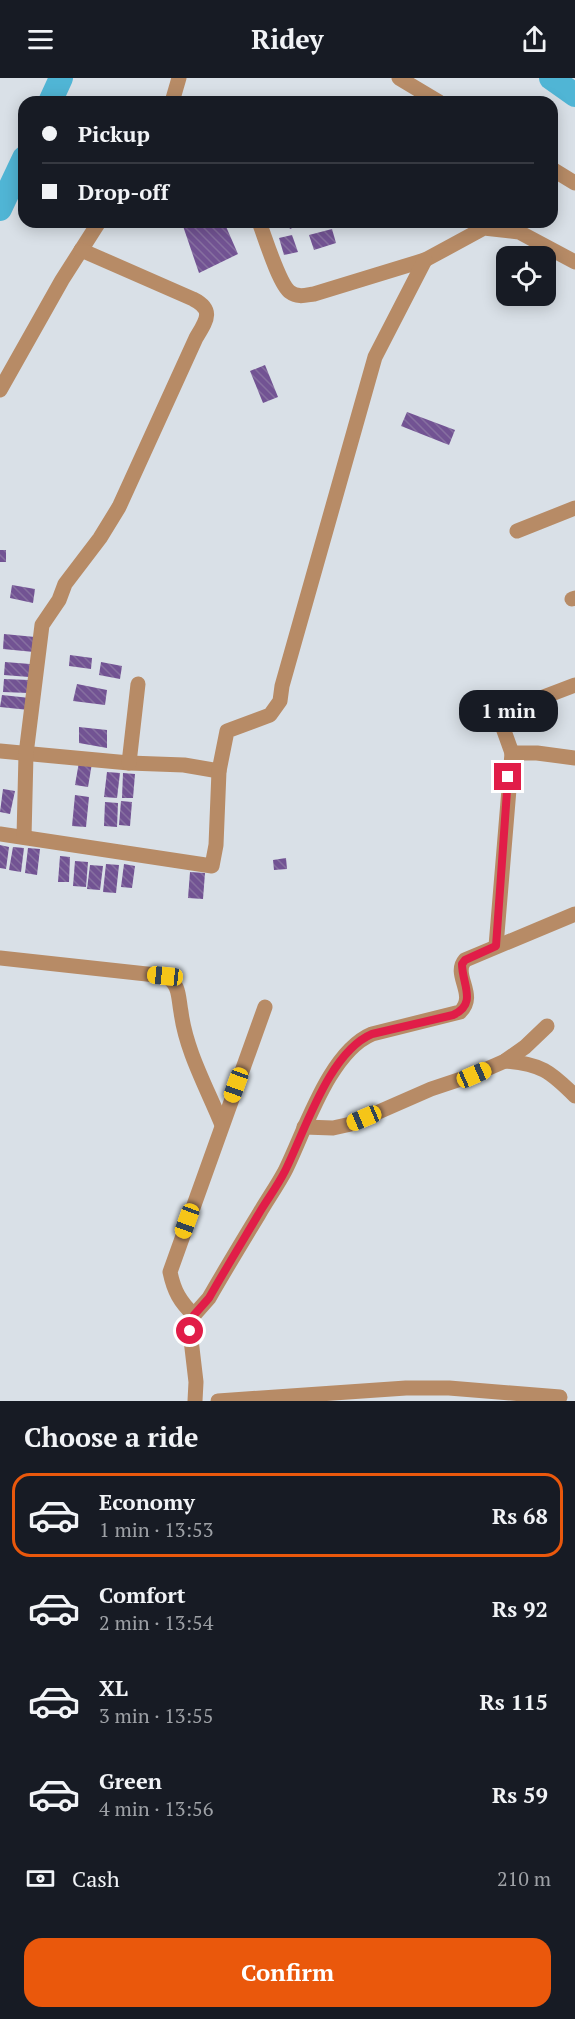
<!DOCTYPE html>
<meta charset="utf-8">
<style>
body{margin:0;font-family:"PT Serif",serif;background:#242831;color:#f1f3f6;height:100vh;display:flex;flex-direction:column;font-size:22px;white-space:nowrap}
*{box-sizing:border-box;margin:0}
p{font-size:20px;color:#9ea1a6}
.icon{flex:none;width:33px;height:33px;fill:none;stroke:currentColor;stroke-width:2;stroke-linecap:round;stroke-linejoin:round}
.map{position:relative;height:1323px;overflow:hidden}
.panel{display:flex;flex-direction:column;background:#171b24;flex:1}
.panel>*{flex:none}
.banner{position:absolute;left:18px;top:18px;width:540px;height:132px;border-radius:18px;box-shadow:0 3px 15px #0003;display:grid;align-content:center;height:132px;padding:0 24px;background:#171b24}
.buttons{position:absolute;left:496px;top:168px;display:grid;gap:12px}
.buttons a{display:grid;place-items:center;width:60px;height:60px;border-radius:12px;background:#171b24;box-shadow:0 3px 15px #0003;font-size:30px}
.end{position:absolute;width:27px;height:27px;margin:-14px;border:8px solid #e11d48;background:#fff;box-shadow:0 0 0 3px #fff}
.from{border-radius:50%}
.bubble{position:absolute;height:42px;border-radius:18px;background:#171b24;box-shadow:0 3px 15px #0003;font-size:20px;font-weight:700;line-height:42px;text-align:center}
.car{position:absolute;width:18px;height:36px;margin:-18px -9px;border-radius:8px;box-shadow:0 0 4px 2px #0007;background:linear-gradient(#f5c518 24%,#345 0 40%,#f5c518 0 76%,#345 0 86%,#f5c518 0)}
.banner b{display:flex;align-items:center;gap:21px;height:57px;font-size:22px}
.banner b+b{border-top:2px solid #363941}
.banner i{width:15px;height:15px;background:#f1f3f6}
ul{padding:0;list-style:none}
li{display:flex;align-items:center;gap:18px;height:84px;margin:0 12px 9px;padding:0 12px;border:3px solid transparent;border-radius:18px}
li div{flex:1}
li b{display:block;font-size:22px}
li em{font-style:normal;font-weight:700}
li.active{border-color:#ea580c}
li>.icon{width:54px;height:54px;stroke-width:1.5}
h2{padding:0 24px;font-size:27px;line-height:72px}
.pay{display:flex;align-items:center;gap:15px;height:66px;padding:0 24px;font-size:22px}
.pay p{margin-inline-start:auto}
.primary-button{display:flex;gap:12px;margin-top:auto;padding:12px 24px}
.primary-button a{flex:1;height:69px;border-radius:18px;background:#ea580c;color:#fff;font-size:24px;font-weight:700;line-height:69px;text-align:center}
header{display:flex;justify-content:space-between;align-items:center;height:78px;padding:0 24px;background:#171b24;font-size:27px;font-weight:700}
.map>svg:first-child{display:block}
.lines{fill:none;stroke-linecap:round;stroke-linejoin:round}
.canal{stroke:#50b5d5;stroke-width:24}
.building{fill:url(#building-back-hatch)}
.minor{stroke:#b78b66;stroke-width:15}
.route{stroke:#e11d48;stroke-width:8}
</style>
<header><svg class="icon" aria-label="menu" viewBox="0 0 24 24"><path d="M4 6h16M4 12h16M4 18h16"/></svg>Ridey<svg class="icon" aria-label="share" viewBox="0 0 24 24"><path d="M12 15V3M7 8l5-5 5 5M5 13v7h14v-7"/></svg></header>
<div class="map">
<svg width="575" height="1323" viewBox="0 0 575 1323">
<defs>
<pattern id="building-back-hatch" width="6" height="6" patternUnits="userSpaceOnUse" patternTransform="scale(1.5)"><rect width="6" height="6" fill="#725393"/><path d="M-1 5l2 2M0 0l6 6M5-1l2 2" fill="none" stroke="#866fa0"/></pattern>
</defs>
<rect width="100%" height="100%" fill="#d9e0e7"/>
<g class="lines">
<!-- canal -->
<g class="canal">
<polyline points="551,0 575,17"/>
<polyline points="50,24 61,0"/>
<polyline points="0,131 24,80"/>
</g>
</g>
<!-- building -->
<g class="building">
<polygon points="191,144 224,144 238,176 199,195 183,148"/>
<polygon points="287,144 306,144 290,151"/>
<polygon points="332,151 336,165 314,172 309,157"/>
<polygon points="292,157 298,174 284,177 279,160"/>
<polygon points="265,287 278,319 263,325 250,293"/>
<polygon points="407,334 455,352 449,367 401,348"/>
<rect x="0" y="472" width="6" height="12"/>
<polygon points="12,507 35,511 33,525 10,520"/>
<polygon points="4,556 35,559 34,574 3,571"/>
<polygon points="70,577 92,580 91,591 69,588"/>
<polygon points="5,584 30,586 29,599 4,597"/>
<polygon points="101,584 122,588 120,601 99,597"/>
<polygon points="4,601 29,602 28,615 3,614"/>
<polygon points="77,606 107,612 105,627 73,623"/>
<polygon points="2,617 30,620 29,632 0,629"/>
<polygon points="79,649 107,652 107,670 79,665"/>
<polygon points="79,684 92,685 88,709 75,707"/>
<polygon points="107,694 120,695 117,720 104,719"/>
<polygon points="123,695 135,696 133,720 122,720"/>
<polygon points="3,711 15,713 10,736 0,734"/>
<polygon points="75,717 89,719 86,749 72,748"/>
<polygon points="121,723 132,724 130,748 119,747"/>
<polygon points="105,724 118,725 117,749 104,748"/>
<polygon points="0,767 9,769 6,791 0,790"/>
<polygon points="13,769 24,770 21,794 9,792"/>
<polygon points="28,770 40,771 37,797 25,795"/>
<polygon points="60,778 70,779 69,804 58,804"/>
<polygon points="286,780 287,791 274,792 273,782"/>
<polygon points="75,783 88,784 86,809 73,808"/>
<polygon points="106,786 119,787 116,815 103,814"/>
<polygon points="124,786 135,788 132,810 121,809"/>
<polygon points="90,787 103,788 100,812 87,811"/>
<polygon points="190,794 205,795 203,821 188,820"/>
</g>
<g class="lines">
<!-- minor -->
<g class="minor">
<polyline points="399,0 439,24"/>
<polyline points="172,24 179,0"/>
<polyline points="552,91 575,105"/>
<path d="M259,144C265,159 279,206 290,214C298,220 306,217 314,216L425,182L484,150L519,154L575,184"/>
<polyline points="0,312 62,202 99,144"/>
<polyline points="517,453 575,430"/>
<polyline points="572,521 575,520"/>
<polyline points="0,673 129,685 184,687 219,693"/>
<polyline points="512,675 503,650 504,640 512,631 575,607"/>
<polyline points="129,685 138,606"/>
<polyline points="0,756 212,788 216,767 219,693 227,653 270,637 280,623 282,608 375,279 425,182"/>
<path d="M24,759L26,676L42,547L59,522L65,506L100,460L119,429L196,260C206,243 215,232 193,221L81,172"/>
<polyline points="496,868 512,675 537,675 575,680"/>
<path d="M0,880L165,898C180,906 178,918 181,934C186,973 207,1010 222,1047"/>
<path d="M505,983C541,986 550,993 575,1018"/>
<polyline points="304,1049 333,1050 351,1046 431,1011 473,997 505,983 525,969 547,948"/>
<path d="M194,1237C180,1224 174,1213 170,1194L265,929"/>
<path d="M195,1323L196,1304L190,1253L194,1237L209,1220C225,1192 242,1164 259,1136C267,1122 277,1108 285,1093C305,1053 329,974 372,956L460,934C478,917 452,897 465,882L575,836"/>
<polyline points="218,1323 406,1310 449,1310 560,1319"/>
</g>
</g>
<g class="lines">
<!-- route -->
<path class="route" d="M190,1253L194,1237L209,1220C226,1190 244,1161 261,1132C269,1119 278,1107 285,1093C305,1053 329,974 372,956L453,937C478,926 462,906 462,886L465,882L496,868L508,699"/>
</g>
</svg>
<div class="buttons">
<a><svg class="icon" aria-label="locate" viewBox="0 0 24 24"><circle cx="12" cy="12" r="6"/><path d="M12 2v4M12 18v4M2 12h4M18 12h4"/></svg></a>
</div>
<i class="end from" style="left:190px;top:1253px"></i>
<i class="end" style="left:508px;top:699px"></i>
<div class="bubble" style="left:459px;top:612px;width:99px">1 min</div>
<i class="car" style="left:165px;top:898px;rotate:276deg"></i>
<i class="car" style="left:474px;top:997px;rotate:66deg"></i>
<i class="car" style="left:236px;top:1007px;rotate:200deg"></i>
<i class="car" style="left:364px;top:1040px;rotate:247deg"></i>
<i class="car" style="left:187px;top:1143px;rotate:200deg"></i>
<div class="banner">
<b><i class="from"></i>Pickup</b>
<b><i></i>Drop-off</b>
</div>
</div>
<section class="panel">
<h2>Choose a ride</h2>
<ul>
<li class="active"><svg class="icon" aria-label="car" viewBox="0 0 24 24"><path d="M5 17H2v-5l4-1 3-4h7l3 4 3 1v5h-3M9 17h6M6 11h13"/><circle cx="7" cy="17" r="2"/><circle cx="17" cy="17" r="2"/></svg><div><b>Economy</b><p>1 min · 13:53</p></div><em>Rs 68</em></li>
<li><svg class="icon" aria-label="car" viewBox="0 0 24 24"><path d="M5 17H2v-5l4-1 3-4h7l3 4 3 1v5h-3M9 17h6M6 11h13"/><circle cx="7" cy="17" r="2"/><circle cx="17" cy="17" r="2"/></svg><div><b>Comfort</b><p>2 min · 13:54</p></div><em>Rs 92</em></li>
<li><svg class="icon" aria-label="car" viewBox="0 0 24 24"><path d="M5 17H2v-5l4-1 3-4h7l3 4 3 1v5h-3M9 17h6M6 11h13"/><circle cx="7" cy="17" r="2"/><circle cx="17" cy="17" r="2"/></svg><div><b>XL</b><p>3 min · 13:55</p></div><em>Rs 115</em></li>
<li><svg class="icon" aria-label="car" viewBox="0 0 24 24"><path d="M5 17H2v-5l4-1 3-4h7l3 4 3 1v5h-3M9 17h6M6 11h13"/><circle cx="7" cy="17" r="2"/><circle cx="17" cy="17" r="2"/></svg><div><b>Green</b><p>4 min · 13:56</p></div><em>Rs 59</em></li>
</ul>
<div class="pay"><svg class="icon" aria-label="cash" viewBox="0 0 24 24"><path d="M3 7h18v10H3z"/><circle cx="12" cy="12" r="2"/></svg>Cash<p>210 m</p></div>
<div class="primary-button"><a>Confirm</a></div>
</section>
